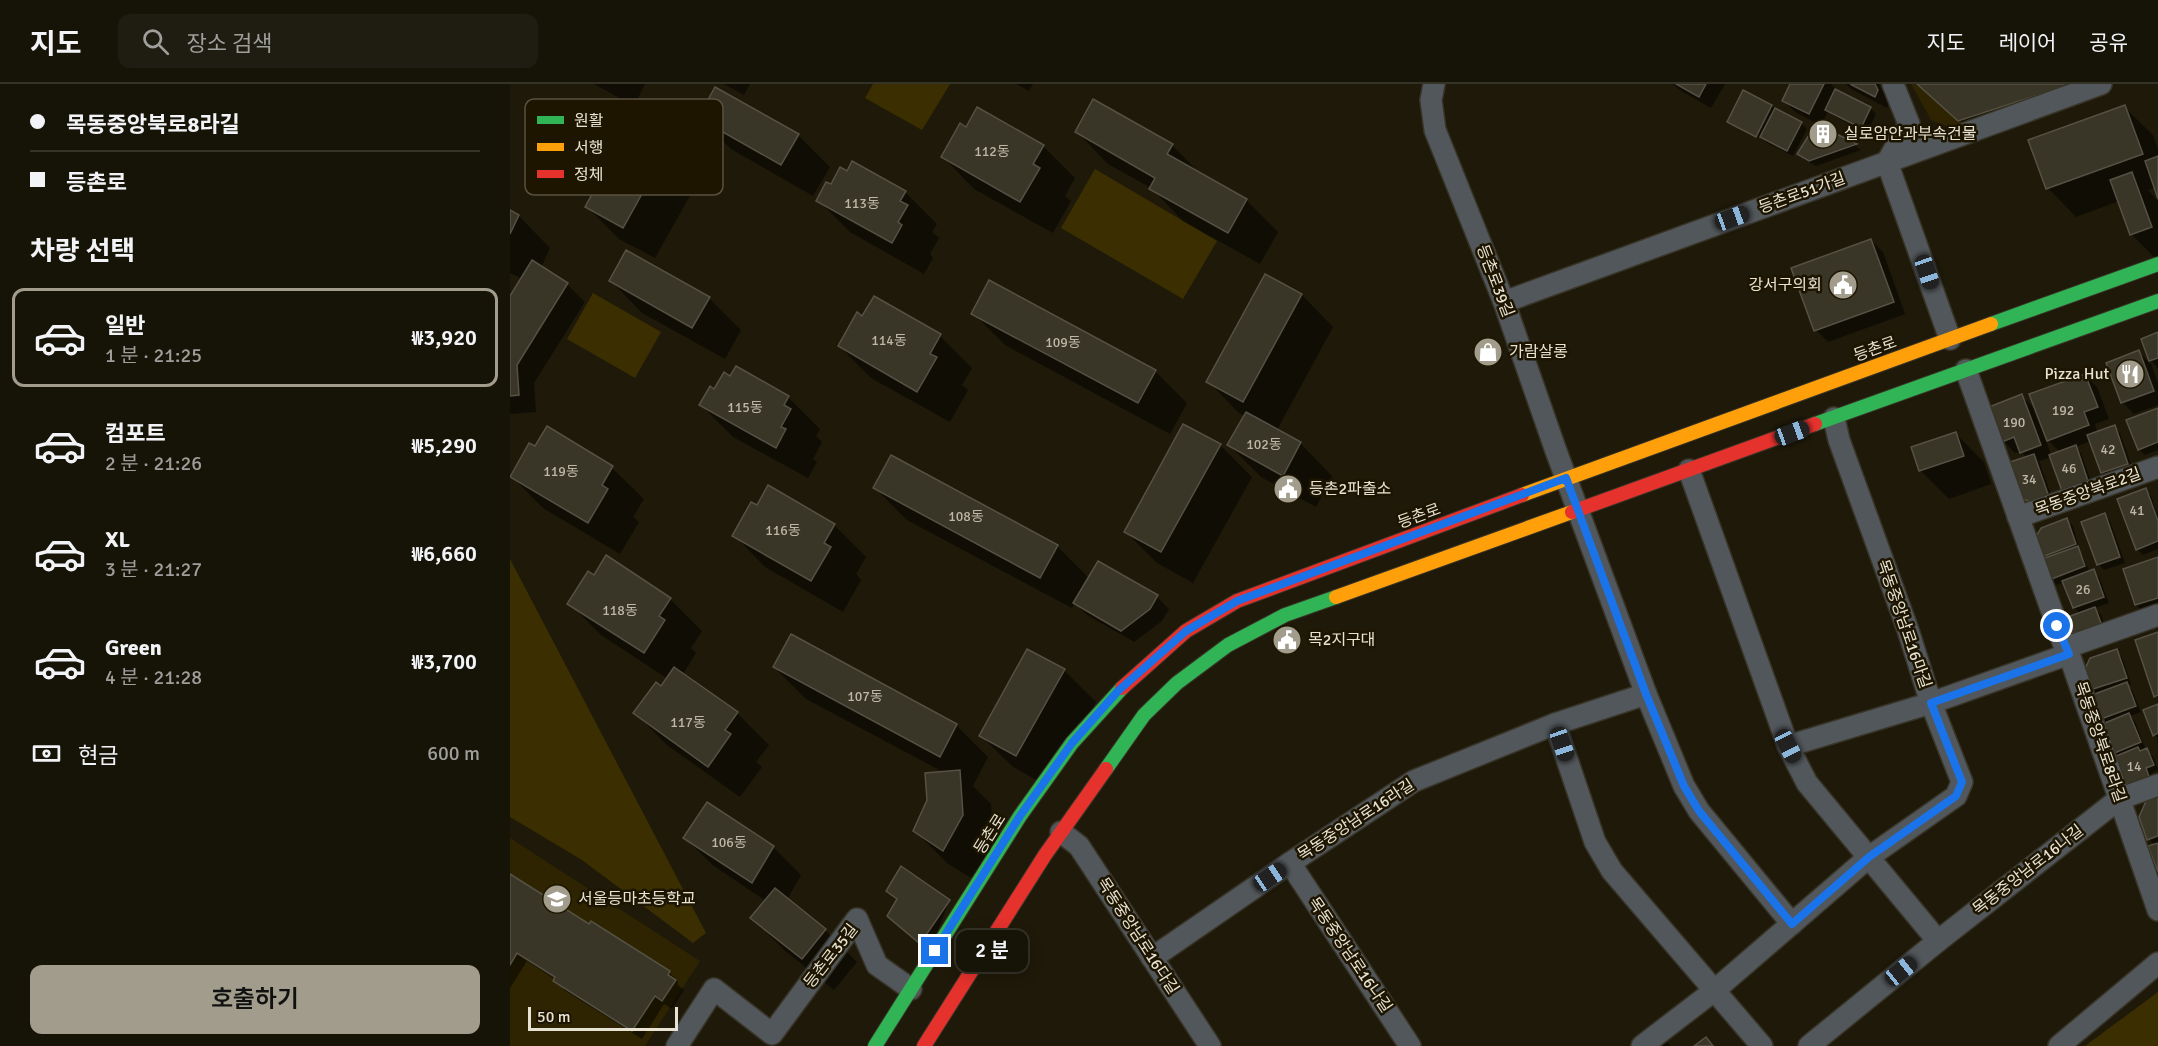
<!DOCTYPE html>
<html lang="ko">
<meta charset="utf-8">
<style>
body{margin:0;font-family:Signika,"Noto Sans KR",sans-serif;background:#1f1c11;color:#f1f3f6;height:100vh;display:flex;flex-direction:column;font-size:22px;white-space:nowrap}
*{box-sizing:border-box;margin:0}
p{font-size:20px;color:#9e9e9b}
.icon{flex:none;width:33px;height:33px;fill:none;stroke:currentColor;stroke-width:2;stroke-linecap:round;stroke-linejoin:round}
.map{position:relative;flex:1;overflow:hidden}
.side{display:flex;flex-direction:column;background:#161307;width:510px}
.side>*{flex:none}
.banner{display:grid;align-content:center;height:132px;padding:0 30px;background:#161307}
.scale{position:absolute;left:18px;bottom:15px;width:150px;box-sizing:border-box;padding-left:6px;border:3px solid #e7e2d1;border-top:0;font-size:16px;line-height:21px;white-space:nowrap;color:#e7e2d1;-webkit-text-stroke:4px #1d1500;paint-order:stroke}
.end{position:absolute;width:27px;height:27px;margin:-14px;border:8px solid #1a73e8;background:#fff;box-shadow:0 0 0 3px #fff}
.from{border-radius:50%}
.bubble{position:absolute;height:42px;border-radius:12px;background:#161307;box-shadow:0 3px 15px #0003,0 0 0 2px #353228;font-size:20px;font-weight:600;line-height:42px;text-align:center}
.car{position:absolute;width:18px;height:36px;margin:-18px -9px;border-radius:8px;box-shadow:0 0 4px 2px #0007;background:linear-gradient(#222 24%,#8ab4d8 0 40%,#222 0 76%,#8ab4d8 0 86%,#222 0)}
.banner b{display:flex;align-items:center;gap:21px;height:57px;font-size:22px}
.banner b+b{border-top:2px solid #353228}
.banner i{width:15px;height:15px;background:#f1f3f6}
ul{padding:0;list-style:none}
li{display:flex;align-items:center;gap:18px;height:99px;margin:0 12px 9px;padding:0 18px;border:3px solid transparent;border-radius:12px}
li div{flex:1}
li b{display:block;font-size:22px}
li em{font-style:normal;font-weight:600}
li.on{border-color:#a19c8b}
li>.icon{width:54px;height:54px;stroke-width:1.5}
h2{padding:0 30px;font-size:27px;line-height:72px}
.pay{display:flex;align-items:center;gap:15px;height:66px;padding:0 30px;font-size:22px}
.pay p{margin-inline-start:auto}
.primary-button{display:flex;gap:12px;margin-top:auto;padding:12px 30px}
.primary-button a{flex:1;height:69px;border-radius:12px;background:#a19c8b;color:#111;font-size:24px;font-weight:600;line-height:69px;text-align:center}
header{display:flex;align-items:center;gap:36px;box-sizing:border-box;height:84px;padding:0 30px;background:#161307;border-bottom:2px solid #353228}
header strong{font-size:28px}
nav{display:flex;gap:33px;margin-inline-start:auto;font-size:21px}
.search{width:420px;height:54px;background:#1f1c11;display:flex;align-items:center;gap:15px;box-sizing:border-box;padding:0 21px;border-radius:12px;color:#9e9e9b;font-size:22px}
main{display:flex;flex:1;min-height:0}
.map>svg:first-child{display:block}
.built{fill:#2e2401}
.green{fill:#3b2f02}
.shadow{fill:#0007;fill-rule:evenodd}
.building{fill:#393527;stroke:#555144;stroke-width:1.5}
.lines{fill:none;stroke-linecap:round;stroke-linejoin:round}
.street-casing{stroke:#383427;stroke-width:24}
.fast-casing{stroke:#383427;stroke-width:16}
.slow-casing{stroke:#383427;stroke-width:16}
.jam-casing{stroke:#383427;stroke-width:16}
.street{stroke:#52575b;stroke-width:21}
.fast{stroke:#30b455;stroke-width:14}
.slow{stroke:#ff9f0a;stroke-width:14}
.jam{stroke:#e5322d;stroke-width:14}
.route{stroke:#1a73e8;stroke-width:8}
.labels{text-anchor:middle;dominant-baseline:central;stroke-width:5;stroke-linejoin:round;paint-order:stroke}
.number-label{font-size:14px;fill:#bcb7a6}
.poi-label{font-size:16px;fill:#e7e2d1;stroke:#1d1500;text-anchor:start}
.street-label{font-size:16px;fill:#e7e2d1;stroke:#1d1500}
.key{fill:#1d1500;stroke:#5a523f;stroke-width:1.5}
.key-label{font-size:16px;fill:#e7e2d1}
</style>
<header>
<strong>지도</strong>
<div class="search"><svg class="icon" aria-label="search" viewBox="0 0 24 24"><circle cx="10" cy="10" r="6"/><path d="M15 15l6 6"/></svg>장소 검색</div>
<nav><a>지도</a><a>레이어</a><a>공유</a></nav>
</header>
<main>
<section class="side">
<div class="banner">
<b><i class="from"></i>목동중앙북로8라길</b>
<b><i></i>등촌로</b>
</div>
<h2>차량 선택</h2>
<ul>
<li class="on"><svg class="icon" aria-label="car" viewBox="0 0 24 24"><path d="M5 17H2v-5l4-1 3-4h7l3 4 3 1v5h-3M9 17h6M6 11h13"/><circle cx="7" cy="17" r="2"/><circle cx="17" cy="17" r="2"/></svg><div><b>일반</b><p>1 분 · 21:25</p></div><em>₩3,920</em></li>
<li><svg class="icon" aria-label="car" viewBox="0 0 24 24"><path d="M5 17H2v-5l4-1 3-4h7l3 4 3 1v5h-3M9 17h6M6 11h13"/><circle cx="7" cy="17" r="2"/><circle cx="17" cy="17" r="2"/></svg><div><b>컴포트</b><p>2 분 · 21:26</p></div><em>₩5,290</em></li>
<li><svg class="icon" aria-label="car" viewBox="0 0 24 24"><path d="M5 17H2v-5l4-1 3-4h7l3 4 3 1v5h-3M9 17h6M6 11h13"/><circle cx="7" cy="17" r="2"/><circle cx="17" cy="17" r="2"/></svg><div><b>XL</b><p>3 분 · 21:27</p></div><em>₩6,660</em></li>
<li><svg class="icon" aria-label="car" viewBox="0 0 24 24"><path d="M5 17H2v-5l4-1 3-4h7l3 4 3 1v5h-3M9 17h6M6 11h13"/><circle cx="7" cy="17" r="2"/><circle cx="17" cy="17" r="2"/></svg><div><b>Green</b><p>4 분 · 21:28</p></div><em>₩3,700</em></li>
</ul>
<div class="pay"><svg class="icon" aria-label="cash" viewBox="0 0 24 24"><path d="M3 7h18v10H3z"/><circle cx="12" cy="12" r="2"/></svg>현금<p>600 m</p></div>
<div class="primary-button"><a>호출하기</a></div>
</section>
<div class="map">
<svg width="1648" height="962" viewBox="0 0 1648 962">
<rect width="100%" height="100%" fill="#1e1909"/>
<!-- built -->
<g class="built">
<polygon points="1401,0 1564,0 1441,44 1421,36"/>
<polygon points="0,754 190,877 135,962 0,962"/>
</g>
<!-- green -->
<g class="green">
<polygon points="363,0 440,0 412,46 355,14"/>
<polygon points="585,85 707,157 673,215 551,144"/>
<polygon points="83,209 151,248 125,294 57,255"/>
<polygon points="0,475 196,849 183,859 72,776 0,733"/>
<polygon points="1648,908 1648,962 1575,962"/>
</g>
<!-- shadow -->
<g class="shadow">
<polygon points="84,0 135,0 124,22"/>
<polygon points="214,0 240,0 234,11"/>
<polygon points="506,0 523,0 519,7"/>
<polygon points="1163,0 1215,0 1201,24 1168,5"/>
<polygon points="1282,0 1321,0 1328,7 1360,24 1366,30 1357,49 1322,31 1318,27 1310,44 1346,62 1351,66 1306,82 1295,76 1289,70 1308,40 1285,28 1273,16"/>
<polygon points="1336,0 1369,0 1379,19 1377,24 1341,5"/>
<polygon points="1409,0 1598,0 1459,45"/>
<polygon points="1261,22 1291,39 1297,45 1283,72 1257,59 1250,51 1248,54 1219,38"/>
<polygon points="1614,23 1643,51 1648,65 1648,110 1646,103 1638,106 1648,117 1648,177 1621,150 1609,117 1566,133 1538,104"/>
<polygon points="467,25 533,62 565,94 555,112 561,117 543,149 464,105 433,73 456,45"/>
<polygon points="189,34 288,51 320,83 303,112 221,65"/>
<polygon points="172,37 204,69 145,174 109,155 77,123"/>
<polygon points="567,48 662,61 691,91 736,116 768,148 750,180 673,137 641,104 598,80"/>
<polygon points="395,108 427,140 422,148 429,154 420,170 423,174 414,190 340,148 308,116"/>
<polygon points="0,128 9,132 40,164 31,184 57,200 75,218 24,299 26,328 0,330 0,214 12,195 0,189"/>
<polygon points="1361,156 1373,168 1395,230 1318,258 1306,246"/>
<polygon points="756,192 792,211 823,243 767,346 791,360 822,392 806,423 751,393 719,361 735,332 729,329 698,297"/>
<polygon points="101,197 199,214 231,246 215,275 132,229"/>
<polygon points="364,214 430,252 462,284 452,301 458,306 440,338 361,294 329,262 353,234"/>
<polygon points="463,229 645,287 677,319 660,350 495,261"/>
<polygon points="1648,250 1648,284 1640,276"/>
<polygon points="1629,268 1641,280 1648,299 1648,321 1624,330 1612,318"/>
<path d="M1575,291L1587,303L1599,335L1585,340L1588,349L1604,343L1610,349L1623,386L1598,394L1592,389L1581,357L1565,363L1571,369L1583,403L1542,373L1529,377L1544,419L1520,420L1514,414L1517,374L1511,367L1505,369L1493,357L1512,312L1527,327ZM1535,353L1550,368L1541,371Z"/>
<polygon points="205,307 278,313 310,345 306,352 312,358 303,375 307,378 298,394 223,353 191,321"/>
<polygon points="1648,325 1648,366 1635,371 1629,366"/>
<polygon points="1445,349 1474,378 1481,400 1439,415 1410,386"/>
<polygon points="710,361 742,393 683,499 647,479 615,447"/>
<polygon points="102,384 134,415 123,433 129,438 110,470 33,424 1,392"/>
<polygon points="365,404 547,462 579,494 589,479 647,513 659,525 652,537 624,558 577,531 565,519 562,524 397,436"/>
<polygon points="1635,406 1641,412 1648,431 1648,465 1633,471 1627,465"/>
<polygon points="1594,431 1600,437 1615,479 1594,486 1588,480"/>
<polygon points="1557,436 1563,442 1570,467 1580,488 1583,487 1589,493 1599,519 1584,524 1591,531 1598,550 1564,524 1554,498 1546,501 1540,495 1536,475 1533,472"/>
<polygon points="324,441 356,473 346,490 351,496 333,528 255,483 224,451"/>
<polygon points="1648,475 1648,537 1644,538 1626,521 1615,486"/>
<polygon points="84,493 160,515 192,547 181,564 186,569 173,590 227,629 259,661 246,678 252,683 230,713 157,661 125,629 151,604 158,595 91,551 59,519"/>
<polygon points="1607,567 1612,573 1621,600 1618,601 1622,606 1631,628 1620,632 1625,637 1636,667 1643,672 1648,686 1641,690 1646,703 1622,704 1616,698 1608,673 1603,669 1597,640 1592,634 1587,611 1581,605"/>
<polygon points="264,583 446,641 478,673 463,702 481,720 484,764 466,797 437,779 405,747 435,689 296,615"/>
<polygon points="554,586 586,618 539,703 503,683 471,652"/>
<polygon points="1648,621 1648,661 1647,653 1644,651"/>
<polygon points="1648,714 1648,783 1645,761 1639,755"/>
<polygon points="175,754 263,763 291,791 277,816 315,846 347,878 324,906 274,866 242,834 256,817 204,782"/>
<polygon points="0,792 80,842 82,839 159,888 168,897 167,900 174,906 162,925 154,920 132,955 54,906 46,896 17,877 0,904"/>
<polygon points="378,807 439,817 420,867 388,841 388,817"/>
<polygon points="1157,958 1161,962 1152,962"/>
</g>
<!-- building -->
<g class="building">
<polygon points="1166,0 1196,0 1189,13"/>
<polygon points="1280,0 1314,0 1299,30 1272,17"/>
<polygon points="1340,0 1365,0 1368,6 1365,13"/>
<polygon points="1407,0 1562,0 1448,37"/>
<polygon points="205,3 289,50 271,81 188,34"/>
<polygon points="1325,5 1361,23 1351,44 1315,26"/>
<polygon points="1233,6 1262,21 1246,53 1217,38"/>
<polygon points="135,15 173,36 113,144 75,123"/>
<polygon points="583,15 663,60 657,70 737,115 718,149 639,105 645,94 565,48"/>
<polygon points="1615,21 1633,70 1536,105 1518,56"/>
<polygon points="467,23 534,61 523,80 530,84 510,118 431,73 450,39 456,43"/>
<polygon points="1265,24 1292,38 1277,67 1250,53"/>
<polygon points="1306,40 1347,60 1299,77 1287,70"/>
<polygon points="1648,72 1648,115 1635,77"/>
<polygon points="342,77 396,107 390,117 398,121 388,138 392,141 382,159 306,117 316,98 321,100 330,83 337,87"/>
<polygon points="1622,88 1642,143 1620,151 1600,96"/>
<polygon points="0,126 9,131 0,150"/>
<polygon points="1361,155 1384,218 1304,247 1281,184"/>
<polygon points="116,166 200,213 182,244 99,197"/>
<polygon points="22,176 58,199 7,281 9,311 0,312 0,212"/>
<polygon points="755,190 792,210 733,318 696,298"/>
<polygon points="479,196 646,286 628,319 461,230"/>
<polygon points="364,212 431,250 420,270 427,273 407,308 328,262 347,228 352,232"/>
<polygon points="1648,248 1648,274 1639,277 1631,255"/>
<polygon points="1629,266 1644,307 1611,319 1596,279"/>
<polygon points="226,282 279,312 274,321 281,325 271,343 276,345 266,364 189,321 200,302 204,305 214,288 220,292"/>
<polygon points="1575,290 1588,323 1574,328 1579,341 1537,357 1519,310"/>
<polygon points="1512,310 1531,361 1510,369 1504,353 1492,358 1479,323"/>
<polygon points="1648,324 1648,358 1628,366 1616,336"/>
<polygon points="736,328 791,358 773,392 717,361"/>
<polygon points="673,340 711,360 651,468 614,448"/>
<polygon points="1605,341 1618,380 1591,389 1577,351"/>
<polygon points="37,342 103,382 92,401 98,405 78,439 0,393 19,359 25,362"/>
<polygon points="1446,348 1454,372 1409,387 1401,363"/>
<polygon points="1566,361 1578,397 1552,407 1539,371"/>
<polygon points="1524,370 1539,413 1524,418 1512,415 1500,378"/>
<polygon points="381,371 548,461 530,494 363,404"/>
<polygon points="258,401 325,440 314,459 321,463 301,497 222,452 241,418 247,421"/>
<polygon points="1636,404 1648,437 1648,457 1626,466 1607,415"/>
<polygon points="1595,429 1610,473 1587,481 1571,438"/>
<polygon points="1557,434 1566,460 1532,473 1525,454 1531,444"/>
<polygon points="1568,462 1575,482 1539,496 1532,475"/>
<polygon points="96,471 161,514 149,532 155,536 134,569 57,520 78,487 84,491"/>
<polygon points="1648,473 1648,514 1625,521 1613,485"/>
<polygon points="588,477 648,511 640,525 611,547 563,519"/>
<polygon points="1584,485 1594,513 1563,524 1552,497"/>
<polygon points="1585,523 1593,544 1568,553 1560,547 1555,534"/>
<polygon points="1648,548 1648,611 1644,613 1625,556"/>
<polygon points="281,550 447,640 430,673 263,583"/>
<polygon points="517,565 555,585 506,672 469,652"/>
<polygon points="1607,565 1617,594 1580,606 1574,587 1580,574"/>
<polygon points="164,583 228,628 215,646 221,650 198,683 123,629 146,598 151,602"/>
<polygon points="1617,598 1626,622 1591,635 1582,611"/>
<polygon points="1648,620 1648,649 1643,652 1633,626"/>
<polygon points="1619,629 1631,658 1602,670 1590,641"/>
<polygon points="1628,663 1630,667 1637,664 1644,681 1636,684 1641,698 1627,703 1615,699 1604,673"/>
<polygon points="450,686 453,731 433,767 403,747 417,716 415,689"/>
<polygon points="1648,712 1648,752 1637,756 1629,733 1636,717"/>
<polygon points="197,718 264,762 242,799 173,754"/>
<polygon points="1648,759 1648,788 1638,762"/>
<polygon points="391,782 440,816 410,860 377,832 387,815 376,807"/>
<polygon points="0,790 79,840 81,837 160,887 158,891 166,896 152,917 145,912 122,947 43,897 45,893 7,869 0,881"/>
<polygon points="265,804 316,845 292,875 240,834"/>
<polygon points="1196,953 1203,962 1184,962"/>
</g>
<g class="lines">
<!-- street casing -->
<g class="street-casing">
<g id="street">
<polyline points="924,0 921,16 925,46 994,218 1046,367 1136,610 1174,702 1189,727 1282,840"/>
<polyline points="1383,0 1399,40 1377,78 1440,255"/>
<polyline points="994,218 1591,0"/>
<polyline points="1456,286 1555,564 1559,570 1648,826"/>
<polyline points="1179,386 1278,662 1297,699 1428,857"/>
<polyline points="1508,433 1648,383"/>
<polyline points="1555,564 1648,531"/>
<polyline points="1045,640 1085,758 1102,787 1252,962"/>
<polyline points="1278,662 1421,619 1559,570"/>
<polyline points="551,748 569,762 700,962"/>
<polyline points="780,779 900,962"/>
<polyline points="642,874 780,779 904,697 1045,640 1136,610"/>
<polyline points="167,962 204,905 262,950 347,835 367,881 401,905"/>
<polyline points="1132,962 1205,906 1359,773 1446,712 1452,698 1421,619 1398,546 1329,356 1324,334"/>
<polyline points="1299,962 1428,857 1609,715 1648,701"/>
<polyline points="1549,962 1648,879"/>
</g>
</g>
<!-- fast casing -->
<g class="fast-casing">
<g id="fast">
<polyline points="1481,240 1648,180"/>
<polyline points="1305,340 1648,217"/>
<polyline points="596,685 634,631 667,599 718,561 775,531 826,513"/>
<polyline points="365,962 510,732 562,659 612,604"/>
</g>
</g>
<!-- slow casing -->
<g class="slow-casing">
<g id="slow">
<polyline points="1012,411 1481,240"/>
<polyline points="826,513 1062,428"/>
</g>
</g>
<!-- jam casing -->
<g class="jam-casing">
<g id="jam">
<polyline points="1062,428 1305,340"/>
<polyline points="612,604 676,547 727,517 1012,411"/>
<polyline points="414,962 535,771 596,685"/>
</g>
</g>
<!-- street -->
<use href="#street" class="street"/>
<!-- fast -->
<use href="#fast" class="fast"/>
<!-- slow -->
<use href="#slow" class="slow"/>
<!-- jam -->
<use href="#jam" class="jam"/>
</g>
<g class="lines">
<!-- route -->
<polyline class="route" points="425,867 510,732 562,659 608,607 676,547 727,517 1056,394 1136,610 1174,702 1189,727 1282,840 1359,773 1446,712 1452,698 1421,619 1559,570 1547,542"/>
</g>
<!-- icons -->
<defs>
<g id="building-disc" transform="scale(1.5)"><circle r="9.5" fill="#a19c8b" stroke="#1d1500"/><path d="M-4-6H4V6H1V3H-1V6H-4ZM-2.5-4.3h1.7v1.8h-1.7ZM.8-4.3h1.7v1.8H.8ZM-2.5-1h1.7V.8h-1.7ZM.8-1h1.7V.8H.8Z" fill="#fff"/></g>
<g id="civic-disc" transform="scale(1.5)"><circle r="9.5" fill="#a19c8b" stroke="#1d1500"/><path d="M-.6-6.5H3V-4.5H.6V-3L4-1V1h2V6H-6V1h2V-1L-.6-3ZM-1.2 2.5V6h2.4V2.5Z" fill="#fff"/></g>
<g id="shop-disc" transform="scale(1.5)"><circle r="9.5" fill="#a19c8b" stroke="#1d1500"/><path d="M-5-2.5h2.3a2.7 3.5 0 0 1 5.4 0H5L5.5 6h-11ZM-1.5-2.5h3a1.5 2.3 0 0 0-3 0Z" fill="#fff"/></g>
<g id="restaurant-disc" transform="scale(1.5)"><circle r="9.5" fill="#a19c8b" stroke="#1d1500"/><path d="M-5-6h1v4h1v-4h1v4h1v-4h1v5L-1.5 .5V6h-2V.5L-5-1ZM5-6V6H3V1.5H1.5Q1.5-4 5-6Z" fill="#fff"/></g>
<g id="school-disc" transform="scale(1.5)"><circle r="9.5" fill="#a19c8b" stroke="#1d1500"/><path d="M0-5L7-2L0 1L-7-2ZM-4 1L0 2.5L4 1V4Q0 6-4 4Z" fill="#fff"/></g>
</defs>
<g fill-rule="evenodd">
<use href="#building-disc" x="1313" y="50"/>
<use href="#civic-disc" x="1333" y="201"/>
<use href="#shop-disc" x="978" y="268"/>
<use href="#restaurant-disc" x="1620" y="290"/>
<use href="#civic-disc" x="778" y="405"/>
<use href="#civic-disc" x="777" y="556"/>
<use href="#school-disc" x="47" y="815"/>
</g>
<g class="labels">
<!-- number labels -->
<g class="number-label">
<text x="482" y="67">112동</text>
<text x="352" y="119">113동</text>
<text x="379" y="256">114동</text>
<text x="553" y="258">109동</text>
<text x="235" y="323">115동</text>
<text x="1553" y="326">192</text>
<text x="1504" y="338">190</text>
<text x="754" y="360">102동</text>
<text x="1598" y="365">42</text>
<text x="1559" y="384">46</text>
<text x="51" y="387">119동</text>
<text x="1519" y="395">34</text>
<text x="1627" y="426">41</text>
<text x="456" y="432">108동</text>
<text x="273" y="446">116동</text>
<text x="1573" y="505">26</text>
<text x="110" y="526">118동</text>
<text x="355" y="612">107동</text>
<text x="178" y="638">117동</text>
<text x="1624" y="682">14</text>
<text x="219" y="758">106동</text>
</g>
<!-- poi labels -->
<g class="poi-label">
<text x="1334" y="50">실로암안과부속건물</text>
<text x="1312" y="201" text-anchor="end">강서구의회</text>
<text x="999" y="268">가람살롱</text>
<text x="1599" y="290" text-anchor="end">Pizza Hut</text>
<text x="799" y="405">등촌2파출소</text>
<text x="798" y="556">목2지구대</text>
<text x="68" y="815">서울등마초등학교</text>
</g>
<!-- street labels -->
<g class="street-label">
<text transform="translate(1292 109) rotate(-20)">등촌로51가길</text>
<text transform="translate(985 197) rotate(69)">등촌로39길</text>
<text transform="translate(1365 265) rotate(-20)">등촌로</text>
<text transform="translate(1578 408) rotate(-20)">목동중앙북로2길</text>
<text transform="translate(909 432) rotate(-20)">등촌로</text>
<text transform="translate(1394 540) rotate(71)">목동중앙남로16마길</text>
<text transform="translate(1590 658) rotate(71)">목동중앙북로8라길</text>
<text transform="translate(846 736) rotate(-33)">목동중앙남로16라길</text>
<text transform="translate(480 750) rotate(-58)">등촌로</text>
<text transform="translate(1518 786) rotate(-38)">목동중앙남로16나길</text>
<text transform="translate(628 852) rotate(57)">목동중앙남로16다길</text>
<text transform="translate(840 871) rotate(56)">목동중앙남로16나길</text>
<text transform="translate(321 872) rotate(-52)">등촌로35길</text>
</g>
</g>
<!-- legend -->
<rect x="15" y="15" width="198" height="96" rx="9" class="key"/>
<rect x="27" y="32" width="27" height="8" fill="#30b455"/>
<rect x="27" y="59" width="27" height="8" fill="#ff9f0a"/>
<rect x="27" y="86" width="27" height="8" fill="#e5322d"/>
<g class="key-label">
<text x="64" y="42">원활</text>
<text x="64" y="69">서행</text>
<text x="64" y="96">정체</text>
</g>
</svg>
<div class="scale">50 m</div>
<i class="end from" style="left:1547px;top:542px"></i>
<i class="end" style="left:425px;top:867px"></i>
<div class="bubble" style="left:446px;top:846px;width:72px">2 분</div>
<i class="car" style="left:1222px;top:134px;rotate:70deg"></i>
<i class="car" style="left:1417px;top:188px;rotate:161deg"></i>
<i class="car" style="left:1282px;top:349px;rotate:70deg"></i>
<i class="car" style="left:1052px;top:660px;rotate:161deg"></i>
<i class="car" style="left:1278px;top:662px;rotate:153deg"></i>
<i class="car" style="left:760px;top:793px;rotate:56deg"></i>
<i class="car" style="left:1391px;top:887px;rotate:51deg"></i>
</div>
</main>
